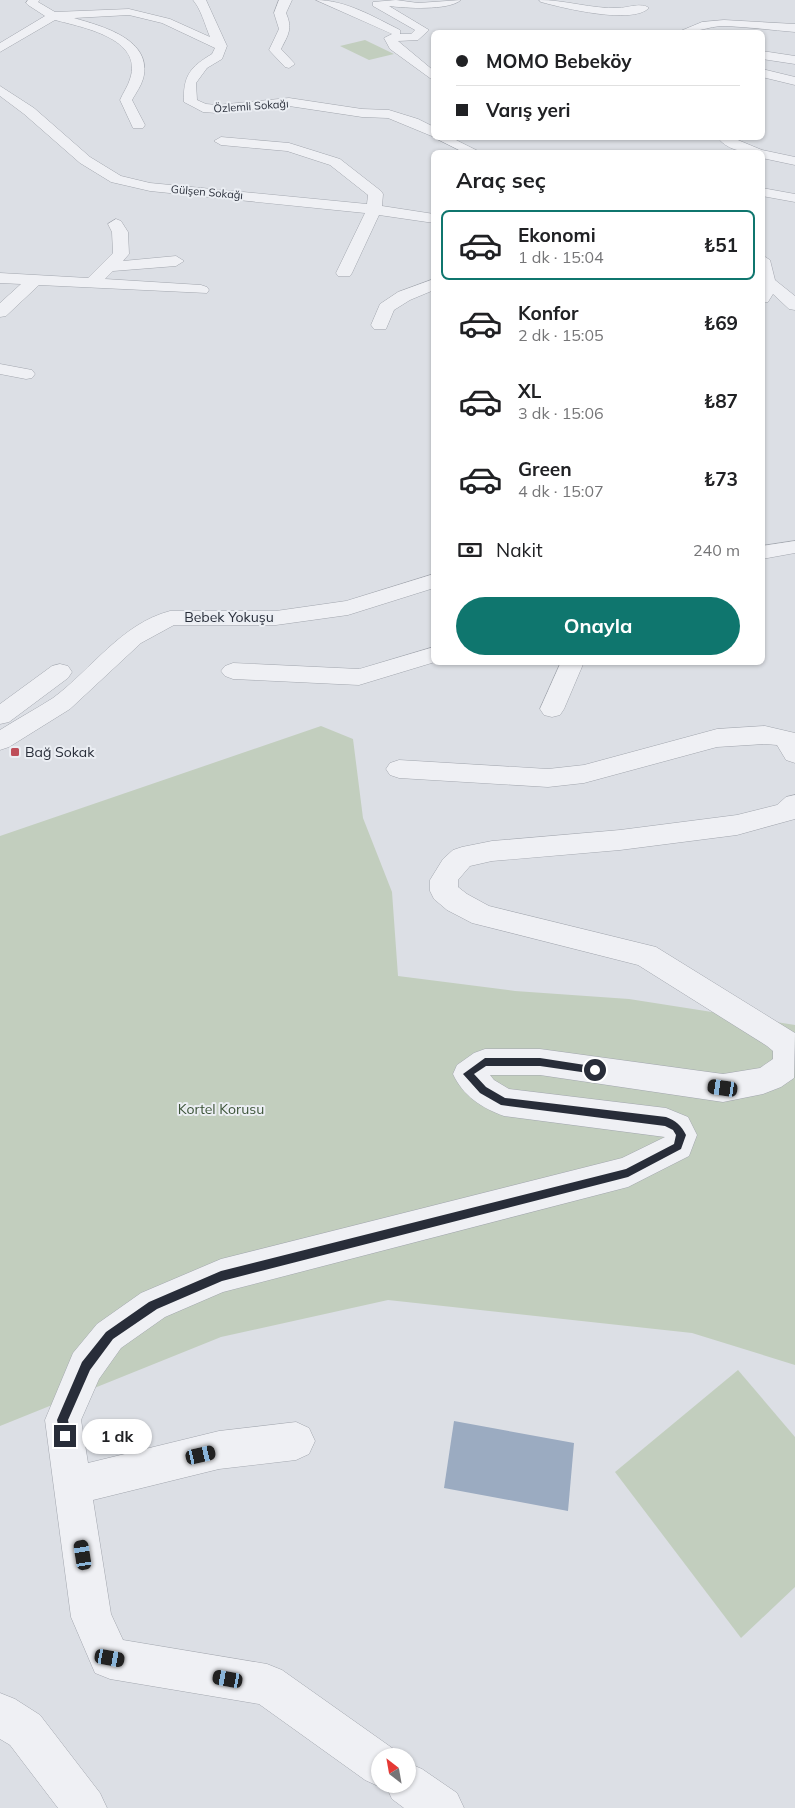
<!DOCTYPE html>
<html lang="tr">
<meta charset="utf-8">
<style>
body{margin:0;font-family:Mulish,sans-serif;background:#f6f6f6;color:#202124;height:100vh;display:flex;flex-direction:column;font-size:19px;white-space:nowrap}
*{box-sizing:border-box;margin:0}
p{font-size:16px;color:#757577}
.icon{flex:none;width:28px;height:28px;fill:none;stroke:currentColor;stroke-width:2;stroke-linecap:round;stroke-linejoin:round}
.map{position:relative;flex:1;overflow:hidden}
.sheet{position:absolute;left:431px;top:150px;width:334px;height:515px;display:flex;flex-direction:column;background:#fff;border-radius:8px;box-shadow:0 1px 4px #0004}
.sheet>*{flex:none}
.guide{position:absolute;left:431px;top:30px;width:334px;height:110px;border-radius:8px;box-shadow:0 1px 4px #0004;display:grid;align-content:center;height:110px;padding:0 25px;background:#fff}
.needle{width:32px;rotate:329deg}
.fabs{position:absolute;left:371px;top:1748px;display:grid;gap:10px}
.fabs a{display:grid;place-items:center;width:45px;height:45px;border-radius:50%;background:#fff;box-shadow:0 1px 4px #0004;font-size:25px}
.end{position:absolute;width:22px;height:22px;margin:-11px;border:6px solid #282d39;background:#fff;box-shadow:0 0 0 2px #fff}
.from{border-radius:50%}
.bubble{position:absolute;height:35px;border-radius:18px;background:#fff;box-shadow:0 1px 4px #0004;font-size:16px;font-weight:700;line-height:35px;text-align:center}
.car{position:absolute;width:15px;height:30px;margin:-15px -8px;border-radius:6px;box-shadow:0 0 4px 1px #0007;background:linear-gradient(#222 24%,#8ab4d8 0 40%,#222 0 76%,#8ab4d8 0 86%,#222 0)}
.guide b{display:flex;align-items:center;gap:18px;height:48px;font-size:19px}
.guide b+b{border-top:1px solid #e0e0e0}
.guide i{width:12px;height:12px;background:#202124}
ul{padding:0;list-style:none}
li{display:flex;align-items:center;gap:15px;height:70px;margin:0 10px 8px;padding:0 15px;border:2px solid transparent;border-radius:8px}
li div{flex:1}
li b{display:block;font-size:19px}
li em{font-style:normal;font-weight:700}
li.current{border-color:#0f766e}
li>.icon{width:45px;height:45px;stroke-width:1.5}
h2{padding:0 25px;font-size:22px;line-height:60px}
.pay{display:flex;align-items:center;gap:12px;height:55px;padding:0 25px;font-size:19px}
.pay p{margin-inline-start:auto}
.action{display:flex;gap:10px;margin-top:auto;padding:10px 25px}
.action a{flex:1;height:58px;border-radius:30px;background:#0f766e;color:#fff;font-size:20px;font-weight:700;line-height:58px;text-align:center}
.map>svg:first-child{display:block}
.green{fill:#c2cebe}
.water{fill:#9babc1}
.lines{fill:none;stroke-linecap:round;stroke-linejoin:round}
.minor-casing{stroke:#a2a6ae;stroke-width:1}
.minor{fill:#eff0f4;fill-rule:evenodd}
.route{fill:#282d39}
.poi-dot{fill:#be4e59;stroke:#ebeef3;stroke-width:2}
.labels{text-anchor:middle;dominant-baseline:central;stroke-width:4;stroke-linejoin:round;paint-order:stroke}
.far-street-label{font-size:11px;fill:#282d39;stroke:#ebeef3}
.street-label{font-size:14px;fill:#282d39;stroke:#ebeef3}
.poi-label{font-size:14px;fill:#282d39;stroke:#ebeef3;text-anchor:start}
.park-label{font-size:14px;fill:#3b5337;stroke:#ebeef3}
</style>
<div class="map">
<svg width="795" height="1808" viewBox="0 0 795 1808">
<rect width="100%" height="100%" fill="#dcdfe5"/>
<!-- green -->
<g class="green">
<polygon points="365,40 394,54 369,60 340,46"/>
<polygon points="321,726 353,739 363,818 392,892 398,976 515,991 629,999 795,1025 795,1365 692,1333 388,1300 221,1337 0,1426 0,836"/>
<polygon points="738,1370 795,1437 795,1587 741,1638 615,1472"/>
</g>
<!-- water -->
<polygon class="water" points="454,1421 574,1443 568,1511 444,1488"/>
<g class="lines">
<!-- minor casing -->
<g class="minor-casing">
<g id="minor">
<path d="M28,0H40L38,2L55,12L129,9L170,19L210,37C205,25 201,9 193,0H206L227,46L222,59L207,68L196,83L197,100L206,104L217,105L289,98L362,109L389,110L418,119L434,127V137L388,118L362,117L289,106L217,113L203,112L184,102C183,76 190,67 212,54L215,48L162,23L129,15L74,18C101,26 154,39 143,79C141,86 136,93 132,100L145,125L143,128H133L120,100C123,93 128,86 130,79C144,38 81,27 55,20L0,52V43L45,16L28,5L26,3Z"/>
<path d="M279,0H292L286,13C293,29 288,35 281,49L295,64L289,68L285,67L269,50L279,29L274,13Z"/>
<path d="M316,0C346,0 374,17 400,30V34H411L415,30L373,6V2L396,0L418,3L461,0C448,11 405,8 389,6L429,30L418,40L398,41L434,71V81L390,49L384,38L392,34Z"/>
<path d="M539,0C566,0 592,9 618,8C627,8 642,2 649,8C632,25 563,8 541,2Z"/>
<path d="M724,20L795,24V32C772,30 748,27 724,26C708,26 694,34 678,32L702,22Z"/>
<polygon points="762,51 795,56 795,64 762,59"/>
<polygon points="762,69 795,77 795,85 762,77"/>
<polygon points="0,86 34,108 90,157 121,176 150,183 367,204 368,195 330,165 287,151 221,145 214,141 221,137 289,143 340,159 381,191 383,194 382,206 434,214 434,223 379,215 352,273 350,276 338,276 336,273 365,213 150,191 111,182 80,163 24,114 0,96"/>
<polygon points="435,138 452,138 480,152 463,152"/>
<path d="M718,138H733L762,150L795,157V165L762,158V152C746,152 729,152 718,138Z"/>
<polygon points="762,188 795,194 795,202 762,196"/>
<polygon points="116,219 121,221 128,232 129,254 123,261 176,256 184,261 176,266 113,271 105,279 201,285 207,287 209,290 207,293 39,285 6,316 0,317 0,303 21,284 0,283 0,273 88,278 113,253 112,232 108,224"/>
<polygon points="762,255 770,260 775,280 795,296 795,310 789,309 773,294 768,302 762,303"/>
<polygon points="434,279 434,290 410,300 394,310 386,329 374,329 371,325 380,304 398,292"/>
<polygon points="0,364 32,370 35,374 32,378 26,379 0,374"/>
<polygon points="795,541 795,553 762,559 762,546"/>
<path d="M434,574V588L348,615L276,625H174L141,643L70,709L9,747L0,750V730C17,719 36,709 53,698C92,669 121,624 170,611H276L346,601Z"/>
<polygon points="434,647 435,662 359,685 233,679 225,676 221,671 225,666 233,663 359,669"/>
<polygon points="561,662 584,662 564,709 560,715 552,717 544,715 540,709"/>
<polygon points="60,664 68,666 72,672 68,678 9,722 0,724 0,704 52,666"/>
<polygon points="765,726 795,733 795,763 786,760 777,745 765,744 717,747 584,783 548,787 399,778 390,775 386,769 390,763 399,760 548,769 584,765 717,729"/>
<path d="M795,795V819L737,835L620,850L492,861L470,866L458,880V887L467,894L489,906L656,947L795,1033L794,1078L781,1087L763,1094L723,1102L540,1075H490L494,1080L509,1089L666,1108L688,1117L697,1135L689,1156L628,1187L223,1292L165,1317L121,1348L99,1379L81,1420L88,1463L219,1431L296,1422L309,1428L315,1441L309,1454L296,1460L219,1469L93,1500L111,1614L123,1640L267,1664L282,1670L395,1750L398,1756H380V1784H408V1763L422,1769L457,1793L464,1808H404L392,1799L385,1784L380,1787L365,1780L259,1704L110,1679L95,1673L71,1617L45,1420L73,1353L97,1324L141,1293L221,1259L622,1158L665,1137L504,1116C482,1108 463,1096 453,1074L457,1065L474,1053L485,1049H540L723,1074L760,1068L773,1059V1051L767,1046L638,965L472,923L447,910L434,899L430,891V880L443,859L453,850L462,847L492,841L620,830L737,815L777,805L786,797Z"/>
<polygon points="0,1693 15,1699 40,1715 100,1793 107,1808 58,1808 10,1745 0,1739"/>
</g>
</g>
<!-- minor -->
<use href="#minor" class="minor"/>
</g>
<!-- route -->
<path class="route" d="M485,1058H540L598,1067L599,1070L595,1074L540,1066H486L474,1074L486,1087L505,1098L666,1117C676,1121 681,1125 686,1135L681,1149L628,1177L222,1281L157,1309L113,1339L90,1370L68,1420L71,1436L69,1440H61L57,1420L82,1362L106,1332L149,1302L221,1271L626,1169L674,1144L676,1135L673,1130L665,1126L501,1105L480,1093L463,1074Z"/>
<!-- markers -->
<rect class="poi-dot" x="10" y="747" width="10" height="10" rx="2.5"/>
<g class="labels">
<!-- far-street labels -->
<g class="far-street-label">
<text transform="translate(251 106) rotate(-4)">Özlemli Sokağı</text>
<text transform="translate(207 192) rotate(5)">Gülşen Sokağı</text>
</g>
<!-- street labels -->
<g class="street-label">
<text x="229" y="617">Bebek Yokuşu</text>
</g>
<!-- poi labels -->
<g class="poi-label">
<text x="25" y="752">Bağ Sokak</text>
</g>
<!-- park labels -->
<g class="park-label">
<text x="221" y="1109">Kortel Korusu</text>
</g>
</g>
</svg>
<div class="fabs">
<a><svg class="needle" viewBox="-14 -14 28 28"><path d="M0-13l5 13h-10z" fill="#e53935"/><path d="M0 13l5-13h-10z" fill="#757577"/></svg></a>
</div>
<i class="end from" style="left:595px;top:1070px"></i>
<i class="end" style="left:65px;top:1436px"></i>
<div class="bubble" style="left:82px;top:1419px;width:70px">1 dk</div>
<i class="car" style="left:723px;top:1088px;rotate:278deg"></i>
<i class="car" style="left:201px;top:1455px;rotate:77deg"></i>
<i class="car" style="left:83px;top:1555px;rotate:351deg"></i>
<i class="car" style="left:110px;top:1658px;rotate:100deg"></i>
<i class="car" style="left:228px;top:1679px;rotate:280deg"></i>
<div class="guide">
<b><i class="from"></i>MOMO Bebeköy</b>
<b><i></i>Varış yeri</b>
</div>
<section class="sheet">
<h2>Araç seç</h2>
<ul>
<li class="current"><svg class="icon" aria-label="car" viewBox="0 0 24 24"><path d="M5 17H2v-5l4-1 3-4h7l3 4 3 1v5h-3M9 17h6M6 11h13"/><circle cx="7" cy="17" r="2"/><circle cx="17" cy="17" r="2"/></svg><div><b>Ekonomi</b><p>1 dk · 15:04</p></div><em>₺51</em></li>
<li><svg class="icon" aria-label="car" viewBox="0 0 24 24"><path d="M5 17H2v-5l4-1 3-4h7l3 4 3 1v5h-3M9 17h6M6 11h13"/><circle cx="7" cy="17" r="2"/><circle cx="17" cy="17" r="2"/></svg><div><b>Konfor</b><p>2 dk · 15:05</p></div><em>₺69</em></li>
<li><svg class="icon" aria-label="car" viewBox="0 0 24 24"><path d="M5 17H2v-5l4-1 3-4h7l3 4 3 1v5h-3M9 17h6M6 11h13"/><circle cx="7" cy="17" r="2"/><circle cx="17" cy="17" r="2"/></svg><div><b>XL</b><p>3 dk · 15:06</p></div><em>₺87</em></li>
<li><svg class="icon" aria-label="car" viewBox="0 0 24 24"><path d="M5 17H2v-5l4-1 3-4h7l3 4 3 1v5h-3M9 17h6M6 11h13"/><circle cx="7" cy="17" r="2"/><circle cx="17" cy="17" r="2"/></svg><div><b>Green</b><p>4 dk · 15:07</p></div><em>₺73</em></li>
</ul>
<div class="pay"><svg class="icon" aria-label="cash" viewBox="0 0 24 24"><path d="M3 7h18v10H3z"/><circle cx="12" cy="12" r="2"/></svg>Nakit<p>240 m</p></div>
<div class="action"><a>Onayla</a></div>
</section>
</div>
